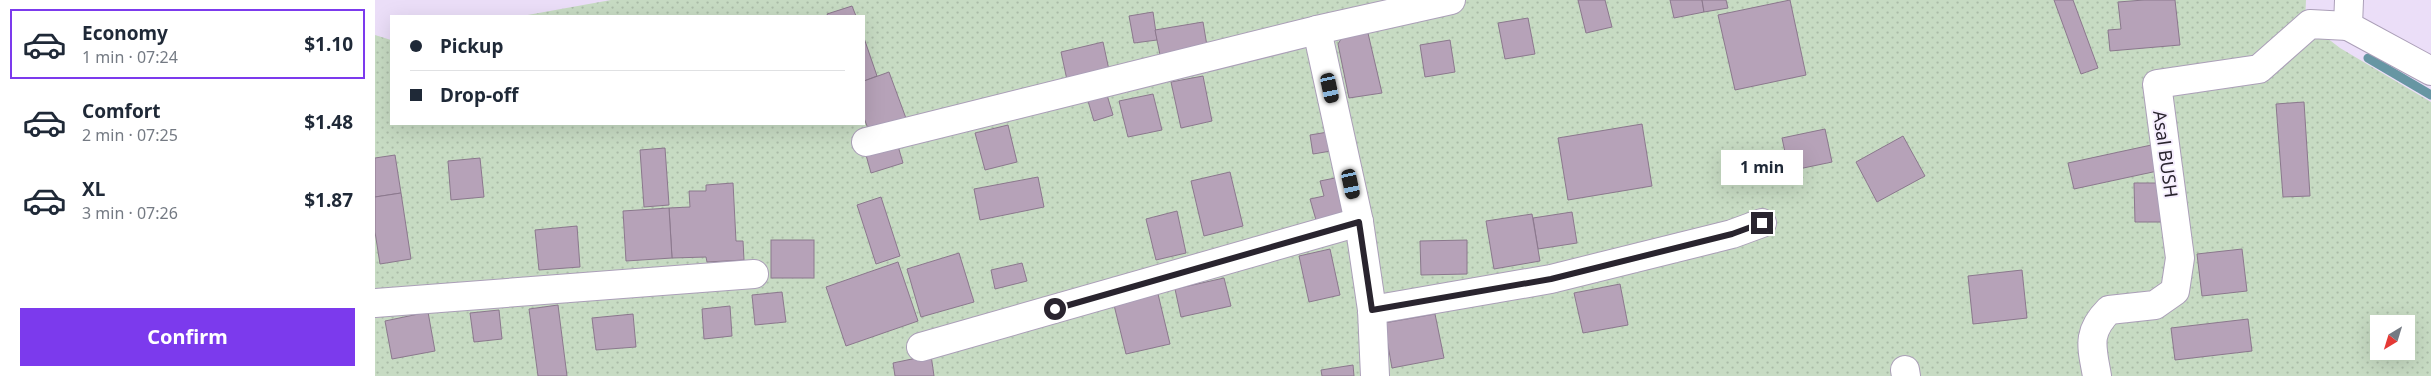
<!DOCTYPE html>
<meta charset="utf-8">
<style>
body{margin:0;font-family:"Noto Sans",sans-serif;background:#f2f2f3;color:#1f2937;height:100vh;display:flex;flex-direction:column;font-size:19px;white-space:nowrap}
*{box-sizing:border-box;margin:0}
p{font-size:16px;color:#747a83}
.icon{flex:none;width:28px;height:28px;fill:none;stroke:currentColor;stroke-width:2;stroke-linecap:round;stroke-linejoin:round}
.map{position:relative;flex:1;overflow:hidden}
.side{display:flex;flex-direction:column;background:#fff;width:375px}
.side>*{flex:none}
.top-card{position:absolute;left:15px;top:15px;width:475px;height:110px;border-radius:0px;box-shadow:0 5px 20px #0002;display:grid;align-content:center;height:110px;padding:0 20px;background:#fff}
.needle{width:32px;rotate:218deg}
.controls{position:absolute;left:1995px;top:315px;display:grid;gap:10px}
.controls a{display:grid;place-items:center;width:45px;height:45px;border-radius:0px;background:#fff;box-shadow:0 5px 20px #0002;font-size:25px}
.end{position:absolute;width:22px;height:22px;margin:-11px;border:6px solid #29242e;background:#fff;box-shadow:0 0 0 2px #fff}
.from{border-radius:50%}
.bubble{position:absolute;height:35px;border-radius:0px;background:#fff;box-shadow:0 5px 20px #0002;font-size:16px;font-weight:700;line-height:35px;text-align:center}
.car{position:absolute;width:15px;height:30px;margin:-15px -8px;border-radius:6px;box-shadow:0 0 4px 1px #0007;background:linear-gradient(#222 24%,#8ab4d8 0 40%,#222 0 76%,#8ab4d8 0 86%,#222 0)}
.top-card b{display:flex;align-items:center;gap:18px;height:48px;font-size:19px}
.top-card b+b{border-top:1px solid #e0e1e3}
.top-card i{width:12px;height:12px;background:#1f2937}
ul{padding:9px 0 0;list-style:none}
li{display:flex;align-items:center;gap:15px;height:70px;margin:0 10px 8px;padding:0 10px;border:2px solid transparent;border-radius:0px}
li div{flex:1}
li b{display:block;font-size:19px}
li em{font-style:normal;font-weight:700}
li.selected{border-color:#7c3aed}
li>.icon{width:45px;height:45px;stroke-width:1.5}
.cta{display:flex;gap:10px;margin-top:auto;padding:10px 20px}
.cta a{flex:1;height:58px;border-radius:0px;background:#7c3aed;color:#fff;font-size:20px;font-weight:700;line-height:58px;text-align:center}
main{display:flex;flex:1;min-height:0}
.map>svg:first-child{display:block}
.garden{fill:url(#garden-dots);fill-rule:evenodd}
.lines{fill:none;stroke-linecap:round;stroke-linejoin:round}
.stream{stroke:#6796a3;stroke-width:9}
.building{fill:#b6a2b8;stroke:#8b788d}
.minor-casing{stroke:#ab9fb8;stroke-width:30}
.minor{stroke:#fff;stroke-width:28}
.route{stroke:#29242e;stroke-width:6}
.labels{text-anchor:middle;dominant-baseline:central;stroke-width:4;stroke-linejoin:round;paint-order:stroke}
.street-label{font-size:18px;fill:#29242e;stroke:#f6eefe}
</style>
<main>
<section class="side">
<ul>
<li class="selected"><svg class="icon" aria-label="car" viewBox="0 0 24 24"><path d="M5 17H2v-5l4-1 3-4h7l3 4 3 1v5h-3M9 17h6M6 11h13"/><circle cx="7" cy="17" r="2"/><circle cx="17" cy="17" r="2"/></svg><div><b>Economy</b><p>1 min · 07:24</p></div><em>$1.10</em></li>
<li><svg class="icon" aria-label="car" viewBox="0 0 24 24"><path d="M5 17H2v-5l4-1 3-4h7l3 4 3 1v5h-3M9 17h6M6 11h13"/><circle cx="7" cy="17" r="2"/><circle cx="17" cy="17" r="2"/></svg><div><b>Comfort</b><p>2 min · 07:25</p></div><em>$1.48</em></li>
<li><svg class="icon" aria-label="car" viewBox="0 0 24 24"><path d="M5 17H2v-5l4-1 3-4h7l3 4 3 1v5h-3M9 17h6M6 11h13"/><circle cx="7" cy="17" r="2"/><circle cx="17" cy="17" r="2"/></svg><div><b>XL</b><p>3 min · 07:26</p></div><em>$1.87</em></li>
</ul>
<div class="cta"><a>Confirm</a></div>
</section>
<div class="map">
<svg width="2056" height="376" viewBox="0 0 2056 376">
<defs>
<pattern id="garden-dots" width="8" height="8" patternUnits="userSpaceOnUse" patternTransform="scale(1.25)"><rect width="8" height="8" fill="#c7dbc3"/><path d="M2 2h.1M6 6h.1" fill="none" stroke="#abbca8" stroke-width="1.8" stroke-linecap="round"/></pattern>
</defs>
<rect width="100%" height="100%" fill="#ebdef8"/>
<!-- garden -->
<path class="garden" d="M236,0H1931L1930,21L1965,48L2056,102V376H0V35L16,40V124H489V16H147ZM2004,324H2031V351H2004Z"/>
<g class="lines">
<!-- stream -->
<polyline class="stream" points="1993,58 2056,95"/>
</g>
<!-- building -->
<g class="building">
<polygon points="1203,0 1230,0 1237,27 1211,33"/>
<polygon points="1295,0 1327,0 1329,12 1299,18"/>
<polygon points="1327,0 1351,0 1353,8 1329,12"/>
<polygon points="1415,0 1431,75 1360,90 1343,15"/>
<polygon points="1679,0 1698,0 1723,68 1706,74"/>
<polygon points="1769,0 1800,0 1805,45 1735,51 1733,30 1746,29 1743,2"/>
<polygon points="477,6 481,16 453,16 452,14"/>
<polygon points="778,12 782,40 759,43 754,16"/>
<polygon points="1153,18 1160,54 1130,59 1123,23"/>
<polygon points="828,22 833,52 786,60 780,30"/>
<polygon points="992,29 1007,93 974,98 963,44 970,33"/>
<polygon points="489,38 502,76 489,81"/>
<polygon points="1075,40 1080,72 1050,77 1045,45"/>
<polygon points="728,42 734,70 692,80 686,52"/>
<polygon points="514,72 532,121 495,134 489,118 489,81"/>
<polygon points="828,76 837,121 806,128 796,82"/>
<polygon points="778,94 787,130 753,137 744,101"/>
<polygon points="732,95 738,115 719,121 713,101"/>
<polygon points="1929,102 1935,196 1908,197 1901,104"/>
<polygon points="1267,124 1277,186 1193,200 1183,138"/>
<polygon points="633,125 642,162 610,170 600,133"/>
<polygon points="1450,129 1457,162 1414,171 1407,138"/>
<polygon points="953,132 956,151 938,154 935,135"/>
<polygon points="1528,136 1550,176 1502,202 1481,162"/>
<polygon points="1781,144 1787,170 1699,189 1693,163"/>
<polygon points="523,146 528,163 496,173 491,155"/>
<polygon points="290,148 294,205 269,207 265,150"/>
<polygon points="20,155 26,193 0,197 0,158"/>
<polygon points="105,158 109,197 76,200 73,161"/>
<polygon points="855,172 868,226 829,236 816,181"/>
<polygon points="663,177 669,207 605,220 599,189"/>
<polygon points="960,178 968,214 941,220 935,199 949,196 945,181"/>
<polygon points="358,183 361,241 368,241 369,260 332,262 331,257 297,258 294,208 315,207 314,191 331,191 331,185"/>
<polygon points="1759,183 1789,183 1789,222 1760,222"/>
<polygon points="26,193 36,259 5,264 0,232 0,197"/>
<polygon points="506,197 525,256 501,264 482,205"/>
<polygon points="294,208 297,258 251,261 248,211"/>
<polygon points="802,211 811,253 781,260 771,219"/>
<polygon points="1197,212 1202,243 1163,249 1158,218"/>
<polygon points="1157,214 1165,261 1119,269 1111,221"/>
<polygon points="202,226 205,267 164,270 160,230"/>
<rect x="396" y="240" width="43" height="38"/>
<polygon points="1092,240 1092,274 1046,275 1045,241"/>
<polygon points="955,249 965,295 934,302 924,256"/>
<polygon points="1867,249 1872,291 1827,296 1822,254"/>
<polygon points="584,253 599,302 546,317 532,269"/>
<polygon points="523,262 543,321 471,346 451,287"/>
<polygon points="647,263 652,281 620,289 616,270"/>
<polygon points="1647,270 1652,318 1598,324 1593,276"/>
<polygon points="849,278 856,306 806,317 800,289"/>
<polygon points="1245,284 1253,325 1208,333 1199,293"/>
<polygon points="407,292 411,322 380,325 377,295"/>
<polygon points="783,294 795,344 751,354 739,305"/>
<polygon points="183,305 192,376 163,376 154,309"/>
<polygon points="355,306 357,336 329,339 327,309"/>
<polygon points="124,310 127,339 99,342 95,313"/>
<polygon points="53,312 60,351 17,359 10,321"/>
<polygon points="258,314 261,347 221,350 217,318"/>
<polygon points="1060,314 1069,358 1017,368 1009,323"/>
<polygon points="1873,319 1877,351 1800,360 1796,328"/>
<polygon points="556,355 559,376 520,376 518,363"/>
<polygon points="978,365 979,376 947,376 946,370"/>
</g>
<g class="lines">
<!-- minor casing -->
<g class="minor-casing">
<g id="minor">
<polyline points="1974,0 1973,26 2056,71"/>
<polyline points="942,30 984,222 997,310 1000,376"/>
<polyline points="491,142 942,30 1076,0"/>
<polyline points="0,303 379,274"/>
<polyline points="997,310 1176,279 1357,234 1387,223"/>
<polyline points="546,347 984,222"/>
<polyline points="1530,370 1531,376"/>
<path d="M1722,376C1717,347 1711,333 1734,310L1780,305L1800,291L1805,258L1782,84L1884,69L1935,24L1973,26"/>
</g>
</g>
<!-- minor -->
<use href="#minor" class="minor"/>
</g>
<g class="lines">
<!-- route -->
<polyline class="route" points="680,309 984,222 997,310 1176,279 1357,234 1387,223"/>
</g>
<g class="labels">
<!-- street labels -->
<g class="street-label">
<text transform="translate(1791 154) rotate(82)">Asal BUSH</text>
</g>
</g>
</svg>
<div class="controls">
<a><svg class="needle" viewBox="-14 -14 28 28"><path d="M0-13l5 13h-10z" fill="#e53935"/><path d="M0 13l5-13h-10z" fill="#747a83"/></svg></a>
</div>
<i class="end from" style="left:680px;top:309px"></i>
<i class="end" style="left:1387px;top:223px"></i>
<div class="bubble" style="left:1346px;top:150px;width:82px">1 min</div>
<i class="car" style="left:955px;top:88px;rotate:168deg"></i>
<i class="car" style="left:976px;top:184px;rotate:168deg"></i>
<div class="top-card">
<b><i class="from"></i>Pickup</b>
<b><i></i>Drop-off</b>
</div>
</div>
</main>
